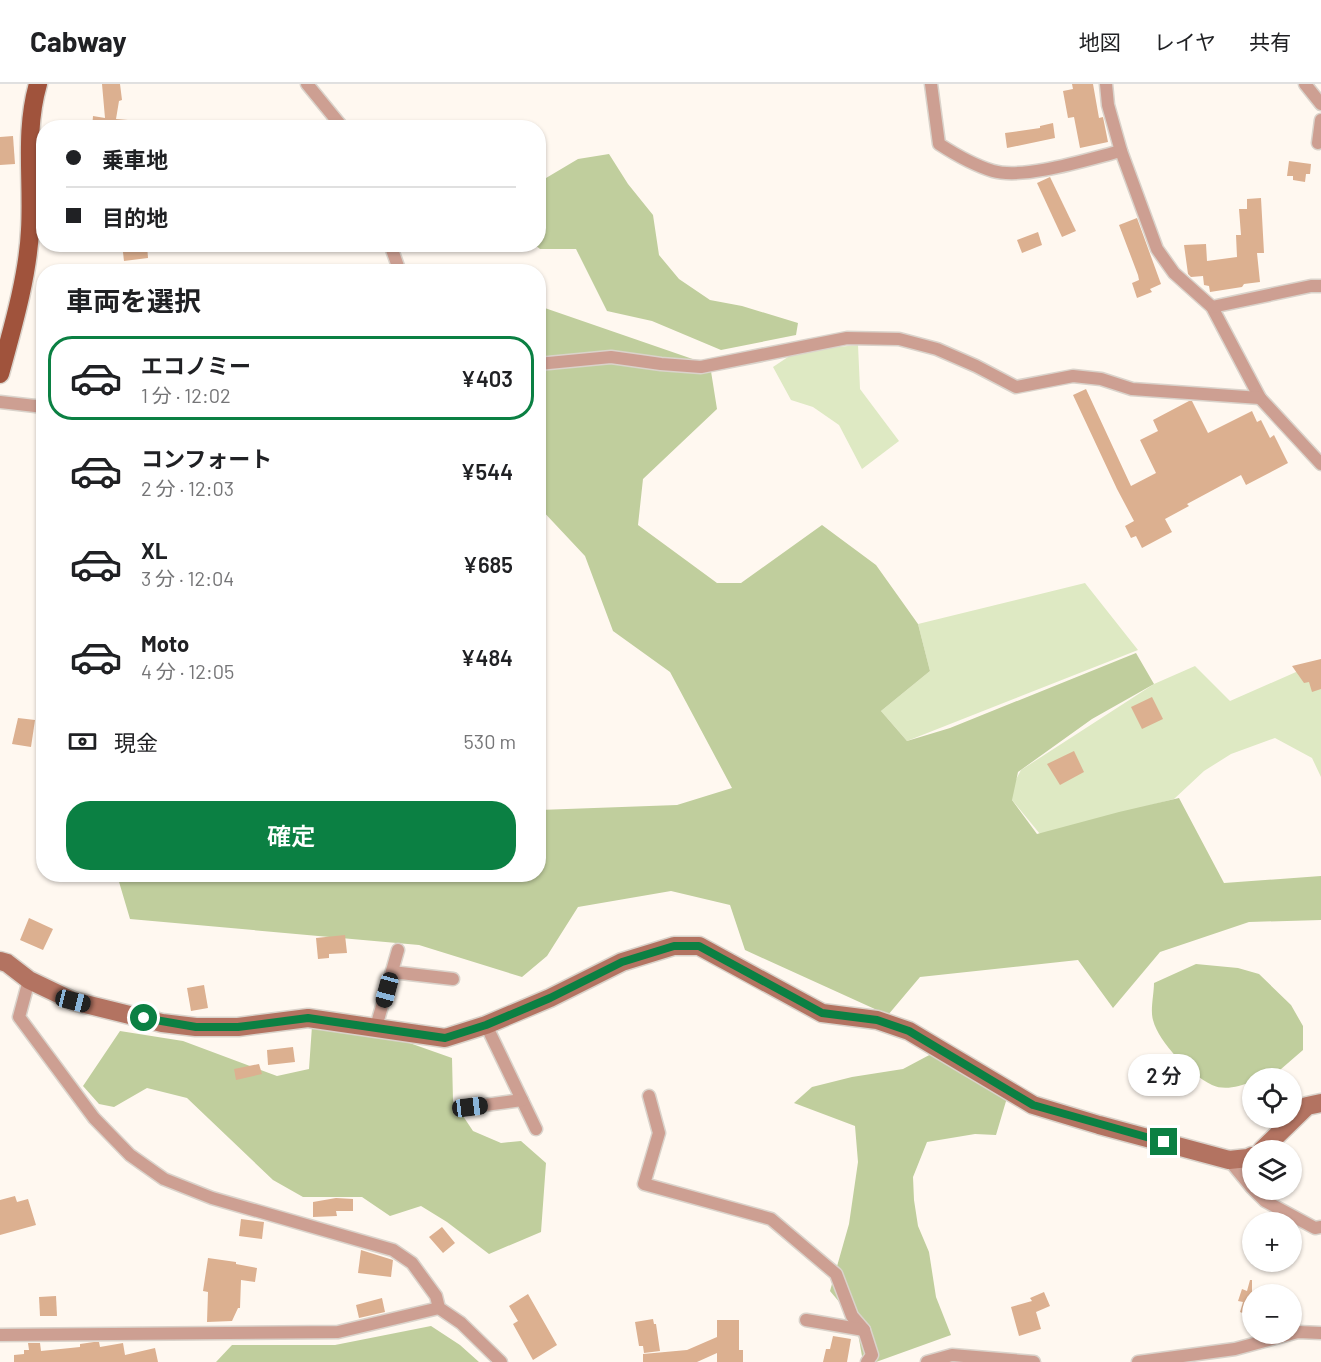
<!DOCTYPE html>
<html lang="ja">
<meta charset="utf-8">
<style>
body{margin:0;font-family:Barlow,"Noto Sans JP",sans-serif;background:#f2f2f2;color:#202124;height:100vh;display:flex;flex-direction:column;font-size:22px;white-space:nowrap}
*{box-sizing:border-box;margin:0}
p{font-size:20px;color:#757577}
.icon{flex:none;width:33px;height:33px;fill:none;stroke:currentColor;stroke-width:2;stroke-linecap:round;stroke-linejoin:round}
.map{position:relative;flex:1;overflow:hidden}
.details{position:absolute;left:36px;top:180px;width:510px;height:618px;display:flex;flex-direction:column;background:#fff;border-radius:24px;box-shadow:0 2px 4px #0004}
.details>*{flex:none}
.top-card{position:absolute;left:36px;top:36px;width:510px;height:132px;border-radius:24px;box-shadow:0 2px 4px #0004;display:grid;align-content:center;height:132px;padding:0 30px;background:#fff}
.tools{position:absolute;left:1242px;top:984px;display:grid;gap:12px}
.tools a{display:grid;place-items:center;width:60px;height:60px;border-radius:50%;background:#fff;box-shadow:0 2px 4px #0004;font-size:30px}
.end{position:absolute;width:27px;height:27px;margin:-14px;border:8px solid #0b8043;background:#fff;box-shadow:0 0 0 3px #fff}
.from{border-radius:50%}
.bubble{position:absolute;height:42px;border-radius:21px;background:#fff;box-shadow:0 2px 4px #0004;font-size:20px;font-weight:600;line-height:42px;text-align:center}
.car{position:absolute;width:18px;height:36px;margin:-18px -9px;border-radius:8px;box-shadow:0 0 4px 2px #0007;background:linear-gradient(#222 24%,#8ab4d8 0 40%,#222 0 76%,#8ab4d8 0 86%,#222 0)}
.top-card b{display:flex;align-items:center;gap:21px;height:57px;font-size:22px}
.top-card b+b{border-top:2px solid #e0e0e0}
.top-card i{width:15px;height:15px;background:#202124}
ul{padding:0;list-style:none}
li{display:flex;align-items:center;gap:18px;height:84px;margin:0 12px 9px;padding:0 18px;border:3px solid transparent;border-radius:24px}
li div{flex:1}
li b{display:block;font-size:22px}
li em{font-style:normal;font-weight:600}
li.active{border-color:#0b8043}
li>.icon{width:54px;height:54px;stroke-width:1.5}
h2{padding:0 30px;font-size:27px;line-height:72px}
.pay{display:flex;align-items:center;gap:15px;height:66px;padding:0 30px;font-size:22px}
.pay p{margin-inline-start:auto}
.action{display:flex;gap:12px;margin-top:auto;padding:12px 30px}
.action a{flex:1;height:69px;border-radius:24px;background:#0b8043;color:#fff;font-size:24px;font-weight:600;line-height:69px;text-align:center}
header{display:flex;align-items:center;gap:36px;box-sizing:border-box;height:84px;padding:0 30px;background:#fff;border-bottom:2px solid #e0e0e0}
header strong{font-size:28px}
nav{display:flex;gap:33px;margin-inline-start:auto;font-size:21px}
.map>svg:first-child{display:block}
.green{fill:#dee9c3}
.forest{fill:#c0ce9d}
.building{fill:#dcb090}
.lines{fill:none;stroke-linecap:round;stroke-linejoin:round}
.street-casing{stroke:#dad3cb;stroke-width:15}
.secondary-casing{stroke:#dad3cb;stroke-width:21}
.primary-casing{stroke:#dad3cb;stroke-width:21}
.street{stroke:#cd9f92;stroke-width:12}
.secondary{stroke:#b37361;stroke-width:18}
.primary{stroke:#a0533c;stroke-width:18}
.route{stroke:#0b8043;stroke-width:8}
</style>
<header>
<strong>Cabway</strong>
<nav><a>地図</a><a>レイヤ</a><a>共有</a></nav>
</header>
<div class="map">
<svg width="1321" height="1278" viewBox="0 0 1321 1278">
<rect width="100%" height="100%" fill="#fff8f0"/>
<!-- green -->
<g class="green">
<polygon points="858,261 860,305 899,357 862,385 839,341 813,323 791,316 773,283 797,267"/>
<polygon points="1085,499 1138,566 907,657 881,627 930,587 918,540"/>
<polygon points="1321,577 1321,693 1312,674 1275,654 1231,670 1204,687 1174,715 1040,750 1008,711 1021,686 1154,600 1195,582 1230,617"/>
</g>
<!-- forest -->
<g class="forest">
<polygon points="609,70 628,100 653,131 659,171 679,195 710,216 742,222 798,239 796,251 721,266 652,237 607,227 576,165 540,165 535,161 538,160 538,101 541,97 578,75"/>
<polygon points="539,222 710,281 717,325 643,395 638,441 717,499 741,499 822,441 876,481 918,540 930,587 881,627 907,657 950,644 1136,569 1154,600 1092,635 1018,688 1012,716 1037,750 1119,728 1179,714 1224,799 1321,792 1321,836 1249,838 1160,868 1113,924 1078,876 920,893 888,931 745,866 730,821 671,807 578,823 547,872 522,893 419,861 130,835 117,791 538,790 539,726 677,721 732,704 670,588 613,547 585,472 539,423"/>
<path d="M1196,880L1238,884L1259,890L1291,921L1303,942V966L1273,992L1252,994V998C1239,1002 1225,1007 1212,1001C1191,991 1159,959 1153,936C1150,926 1154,910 1154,899Z"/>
<polygon points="312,942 401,956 452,974 453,1017 473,1047 501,1059 521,1057 546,1079 541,1148 489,1170 447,1138 421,1122 390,1132 362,1113 303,1113 273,1096 187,1014 147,1004 114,1023 99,1020 83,1002 120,947 183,957 277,992 309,985"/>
<polygon points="935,968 1009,1007 996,1051 975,1050 927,1058 913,1093 914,1116 918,1142 929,1168 936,1213 951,1251 876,1278 863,1278 856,1238 830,1207 849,1140 858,1078 855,1042 794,1019 812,1003 852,993 903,985"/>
<polygon points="431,1242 460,1261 479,1278 216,1278 232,1261 335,1261"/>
</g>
<!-- building -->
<g class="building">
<polygon points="102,0 120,0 122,16 119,17 116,35 128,36 127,44 92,44 93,32 105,34"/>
<polygon points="1072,0 1093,0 1099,34 1103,33 1108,58 1080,64 1074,33 1068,34 1063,7 1073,5"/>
<polygon points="1053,39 1055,54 1007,64 1005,49 1040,44 1040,42"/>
<polygon points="13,52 15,80 0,81 0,53"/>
<polygon points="1289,77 1311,80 1310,90 1306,90 1305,98 1293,96 1293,92 1287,92"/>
<polygon points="1050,93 1076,147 1062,153 1037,99"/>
<polygon points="1261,114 1264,169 1257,169 1260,198 1244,200 1242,203 1210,208 1209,202 1204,201 1203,192 1191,193 1188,190 1184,161 1206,160 1207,177 1237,173 1236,151 1241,151 1239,125 1247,125 1247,115"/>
<polygon points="1137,134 1161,200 1150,205 1152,208 1137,214 1132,199 1139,196 1138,191 1119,141"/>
<polygon points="1038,148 1042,161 1022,169 1017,156"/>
<polygon points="122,160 147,160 148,174 124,177"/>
<polygon points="1086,305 1131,402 1156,389 1140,356 1158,347 1153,336 1189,317 1192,317 1208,349 1252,327 1257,338 1261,336 1270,354 1274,351 1288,379 1246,401 1241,391 1187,420 1189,422 1165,435 1172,448 1142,464 1136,452 1131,454 1125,442 1134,437 1117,405 1073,311"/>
<polygon points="1321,575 1321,605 1312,608 1309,598 1304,599 1292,582"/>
<polygon points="1152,613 1163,635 1142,645 1131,623"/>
<polygon points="18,634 35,636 31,663 12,660"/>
<polygon points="1074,667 1084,688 1060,701 1047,680"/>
<polygon points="29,834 53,845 43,866 20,856"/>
<polygon points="345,851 347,869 329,870 329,874 318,875 316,854"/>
<polygon points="204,901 208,924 191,927 187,904"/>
<polygon points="293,963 295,978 268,981 267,966"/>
<polygon points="259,980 262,990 236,996 234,985"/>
<polygon points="15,1112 17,1118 28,1115 36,1141 0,1151 0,1116"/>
<polygon points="336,1114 353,1115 353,1127 336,1127 337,1132 313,1133 313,1118"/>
<polygon points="241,1135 264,1138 262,1155 239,1152"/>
<polygon points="442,1143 455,1159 443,1169 429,1153"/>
<polygon points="361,1166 393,1176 391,1193 358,1189"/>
<polygon points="208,1174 236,1178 236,1180 257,1184 255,1198 241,1196 240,1224 238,1224 232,1237 207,1238 208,1208 203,1207"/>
<polygon points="1250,1196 1252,1196 1252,1233 1240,1228 1243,1218 1238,1217 1242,1205 1247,1207"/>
<polygon points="1044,1208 1050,1222 1036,1228 1041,1245 1019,1252 1011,1223 1032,1217 1030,1214"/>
<polygon points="528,1210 557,1261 533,1276 513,1240 518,1237 509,1222"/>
<polygon points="56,1212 57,1232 40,1232 39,1213"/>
<polygon points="382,1214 385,1228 359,1234 356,1221"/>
<polygon points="653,1235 654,1240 656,1240 660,1267 644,1269 643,1262 639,1262 635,1238"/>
<polygon points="717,1236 739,1236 739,1266 743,1266 743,1278 717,1278 717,1269 697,1278 643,1278 643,1270 687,1266 717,1253"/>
<polygon points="833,1252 851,1255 847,1278 823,1278 826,1265 830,1265"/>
<polygon points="94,1258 99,1258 100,1263 123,1259 125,1271 155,1264 158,1278 14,1278 14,1271 24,1270 24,1266 29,1266 28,1259 40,1259 41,1267 80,1263 80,1260"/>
</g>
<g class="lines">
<!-- street casing -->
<g class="street-casing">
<g id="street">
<polyline points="307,0 343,44"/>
<path d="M931,0L939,60C956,71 973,81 993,87C1024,96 1089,75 1121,67"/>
<polyline points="1106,0 1108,21 1121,67 1157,165 1174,189 1212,223 1260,314 1321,380"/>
<polyline points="1305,0 1321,20"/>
<polyline points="1318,59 1321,36"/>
<polyline points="390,160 400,188"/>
<polyline points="1212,223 1311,202 1321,202"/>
<polyline points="538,280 611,273 661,280 701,283 847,254 899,255 937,265 976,282 1016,303 1073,292 1101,295 1132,305 1260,314"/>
<polyline points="0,318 44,323"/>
<polyline points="392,888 453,895"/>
<polyline points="29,896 19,933 94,1034 130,1071 164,1095 212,1114 393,1166 412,1179 436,1212 439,1224 461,1239 501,1278"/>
<polyline points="486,941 536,1045"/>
<polyline points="376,943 398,866"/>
<polyline points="649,1012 659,1049 644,1100 771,1135 836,1190 852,1232 864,1246 872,1271 867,1278"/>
<polyline points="470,1023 522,1016"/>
<polyline points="1229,1076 1252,1104"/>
<polyline points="1254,1106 1265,1117 1315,1144 1321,1143"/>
<polyline points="806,1236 864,1246"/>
<polyline points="0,1251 338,1248 439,1224"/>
<polyline points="927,1278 952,1271 1034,1278"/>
<polyline points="1138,1278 1235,1265 1298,1248 1321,1249"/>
</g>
</g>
<!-- secondary casing -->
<g class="secondary-casing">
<g id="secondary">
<polyline points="0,877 7,879 29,896 73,917 162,939 196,943 238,943 308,934 445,954 486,941 550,914 622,878 674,862 699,862 822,929 877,936 909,947 1033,1021 1099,1041 1229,1076 1248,1074 1252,1072"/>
<polyline points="1262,1066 1307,1022 1321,1019"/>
</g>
</g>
<!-- primary casing -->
<g class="primary-casing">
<path id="primary" d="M0,290C12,246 28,192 30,146C33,97 24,48 38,0"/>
</g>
<!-- street -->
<use href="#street" class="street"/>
<!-- secondary -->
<use href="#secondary" class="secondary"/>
<!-- primary -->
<use href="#primary" class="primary"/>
</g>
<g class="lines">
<!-- route -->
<polyline class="route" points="144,934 196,943 238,943 308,934 445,954 486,941 550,914 622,878 674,862 699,862 822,929 877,936 909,947 1033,1021 1164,1058"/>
</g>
</svg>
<div class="tools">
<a><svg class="icon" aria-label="locate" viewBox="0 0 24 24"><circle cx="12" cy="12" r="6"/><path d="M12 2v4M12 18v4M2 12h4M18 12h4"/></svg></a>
<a><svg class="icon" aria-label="layers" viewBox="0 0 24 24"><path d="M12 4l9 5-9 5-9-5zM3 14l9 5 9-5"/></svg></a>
<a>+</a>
<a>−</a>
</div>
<i class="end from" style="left:144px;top:934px"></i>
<i class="end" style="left:1164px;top:1058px"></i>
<div class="bubble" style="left:1128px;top:970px;width:72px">2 分</div>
<i class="car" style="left:387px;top:906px;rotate:195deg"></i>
<i class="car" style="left:73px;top:917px;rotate:104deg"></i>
<i class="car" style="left:470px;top:1023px;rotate:83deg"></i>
<div class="top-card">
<b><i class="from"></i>乗車地</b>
<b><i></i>目的地</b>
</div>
<section class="details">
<h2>車両を選択</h2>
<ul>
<li class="active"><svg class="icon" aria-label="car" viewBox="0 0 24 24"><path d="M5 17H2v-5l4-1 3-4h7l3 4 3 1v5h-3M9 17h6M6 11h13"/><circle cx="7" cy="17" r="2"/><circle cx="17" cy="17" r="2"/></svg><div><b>エコノミー</b><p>1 分 · 12:02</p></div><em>¥403</em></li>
<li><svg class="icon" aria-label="car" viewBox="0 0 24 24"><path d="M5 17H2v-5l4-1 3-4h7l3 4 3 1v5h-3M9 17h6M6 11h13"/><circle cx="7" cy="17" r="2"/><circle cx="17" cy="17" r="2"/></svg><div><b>コンフォート</b><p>2 分 · 12:03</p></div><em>¥544</em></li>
<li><svg class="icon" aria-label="car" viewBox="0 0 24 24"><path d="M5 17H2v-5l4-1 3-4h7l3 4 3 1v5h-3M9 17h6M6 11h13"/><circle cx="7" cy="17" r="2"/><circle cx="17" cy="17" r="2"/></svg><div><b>XL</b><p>3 分 · 12:04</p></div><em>¥685</em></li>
<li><svg class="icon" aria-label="car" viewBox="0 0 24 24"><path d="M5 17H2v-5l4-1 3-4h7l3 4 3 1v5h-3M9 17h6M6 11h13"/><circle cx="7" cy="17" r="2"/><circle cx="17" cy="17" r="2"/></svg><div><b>Moto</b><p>4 分 · 12:05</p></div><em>¥484</em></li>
</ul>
<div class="pay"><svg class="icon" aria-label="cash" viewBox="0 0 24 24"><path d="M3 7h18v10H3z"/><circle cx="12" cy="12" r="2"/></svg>現金<p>530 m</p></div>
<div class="action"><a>確定</a></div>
</section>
</div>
